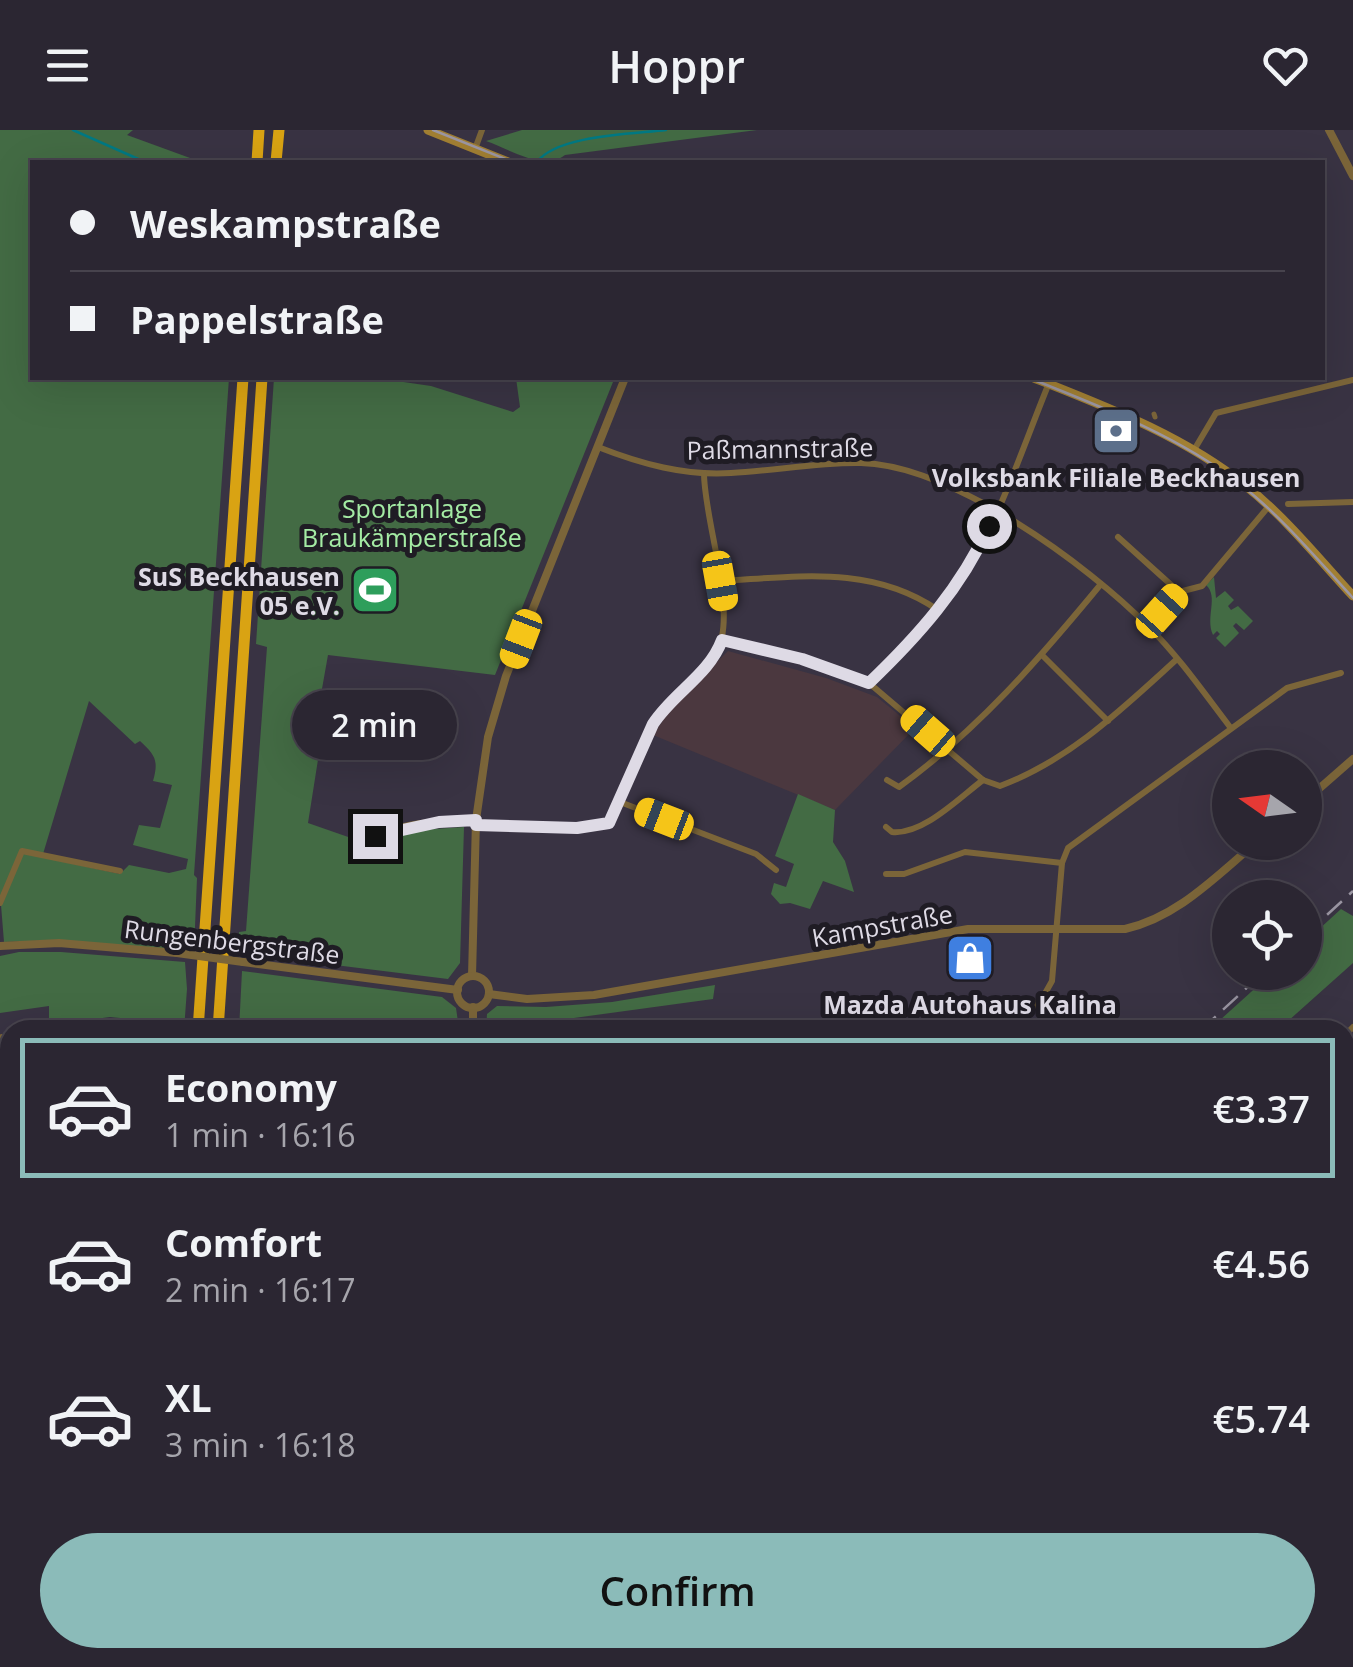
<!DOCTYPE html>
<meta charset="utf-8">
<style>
body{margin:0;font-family:"Open Sans",sans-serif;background:#332e3a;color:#f1f3f6;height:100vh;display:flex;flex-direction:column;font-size:38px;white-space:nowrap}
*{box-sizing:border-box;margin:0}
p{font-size:32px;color:#a6a5ac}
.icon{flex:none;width:55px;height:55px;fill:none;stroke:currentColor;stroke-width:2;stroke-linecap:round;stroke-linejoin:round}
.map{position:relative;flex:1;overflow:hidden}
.details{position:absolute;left:0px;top:890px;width:1355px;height:648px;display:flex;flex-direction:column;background:#2b2632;border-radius:30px 30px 0 0;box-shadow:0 10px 40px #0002,0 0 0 2px #47434d}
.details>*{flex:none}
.guide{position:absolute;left:30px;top:30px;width:1295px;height:220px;border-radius:0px;box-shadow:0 10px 40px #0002,0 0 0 2px #47434d;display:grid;align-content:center;height:220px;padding:0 40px;background:#2b2632}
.needle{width:65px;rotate:284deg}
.tools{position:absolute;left:1212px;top:620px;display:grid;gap:20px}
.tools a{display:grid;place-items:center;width:110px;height:110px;border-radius:50%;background:#2b2632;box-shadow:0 10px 40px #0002,0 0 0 2px #47434d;font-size:50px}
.end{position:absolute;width:45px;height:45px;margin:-22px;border:12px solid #dedae5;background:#111;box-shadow:0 0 0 5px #111}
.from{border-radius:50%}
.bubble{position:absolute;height:70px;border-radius:35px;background:#2b2632;box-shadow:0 10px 40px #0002,0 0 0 2px #47434d;font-size:32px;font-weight:600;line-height:70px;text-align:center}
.car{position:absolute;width:30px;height:60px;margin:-30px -15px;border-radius:12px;box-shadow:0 0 8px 2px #0007;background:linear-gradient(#f5c518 24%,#345 0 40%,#f5c518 0 76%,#345 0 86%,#f5c518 0)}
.guide b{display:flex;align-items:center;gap:35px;height:95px;font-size:38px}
.guide b+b{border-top:2px solid #47434d}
.guide i{width:25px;height:25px;background:#f1f3f6}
ul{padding:18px 0 0;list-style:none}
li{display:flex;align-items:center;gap:30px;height:140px;margin:0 20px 15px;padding:0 20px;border:5px solid transparent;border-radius:0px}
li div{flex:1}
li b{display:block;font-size:38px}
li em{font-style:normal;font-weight:600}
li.selected{border-color:#8bbbb9}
li>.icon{width:90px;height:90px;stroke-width:1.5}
.cta{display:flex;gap:20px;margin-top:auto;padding:20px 40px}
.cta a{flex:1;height:115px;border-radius:60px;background:#8bbbb9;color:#111;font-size:40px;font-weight:600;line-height:115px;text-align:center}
header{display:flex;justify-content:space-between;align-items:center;height:130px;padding:0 40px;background:#2b2632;font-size:45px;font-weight:600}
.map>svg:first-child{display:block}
.education{fill:#4b383f}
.green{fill:#436b44}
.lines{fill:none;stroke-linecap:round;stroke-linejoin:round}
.stream{stroke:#017983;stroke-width:2.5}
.pedestrian{stroke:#7b6539;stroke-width:5}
.minor{stroke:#7b6539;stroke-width:6}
.tertiary{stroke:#7b6539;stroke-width:8}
.secondary{stroke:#a17f33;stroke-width:9}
.motorway{stroke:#d9a313;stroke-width:11}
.tram{stroke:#9b96a3;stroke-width:2.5}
.rail{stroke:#9b96a3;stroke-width:2.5;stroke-dasharray:20 10;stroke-linecap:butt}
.tertiary-bridge{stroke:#7b6539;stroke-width:8}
.route{stroke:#dedae5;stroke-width:12}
.labels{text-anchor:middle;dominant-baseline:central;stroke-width:10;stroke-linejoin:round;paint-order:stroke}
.street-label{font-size:25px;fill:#dedae5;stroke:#1f1c24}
.poi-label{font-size:25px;font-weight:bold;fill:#dedae5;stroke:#1f1c24}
.park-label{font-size:25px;fill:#a4eba4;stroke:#1f1c24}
</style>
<header><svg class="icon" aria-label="menu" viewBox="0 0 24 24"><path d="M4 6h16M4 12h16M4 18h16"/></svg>Hoppr<svg class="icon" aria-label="heart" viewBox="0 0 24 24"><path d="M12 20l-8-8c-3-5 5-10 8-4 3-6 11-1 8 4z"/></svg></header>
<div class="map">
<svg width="1353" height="1537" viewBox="0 0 1353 1537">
<rect width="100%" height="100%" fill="#393343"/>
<!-- education -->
<polygon class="education" points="728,521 826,548 877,567 915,598 835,680 653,605 675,573"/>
<!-- green -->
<g class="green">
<path d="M0,0H133L127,5L201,32H32V248H229L194,745L197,748L194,821L59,810L4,812L1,775L23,723L120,744L129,735L169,743L186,739L188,729L133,715L139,695L160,698L172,655L153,651C159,630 155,625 140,611L135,614L89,571L43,724L21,721L0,771Z"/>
<path d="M522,0H757L565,25C544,42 509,19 486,11Z"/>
<polygon points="274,248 376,248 431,256 513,282 520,277 516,248 602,248 613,252 495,545 328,525 312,615 320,617 308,693 374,716 392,702 464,697 460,833 448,849 237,823 239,802 246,801 267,517 256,514"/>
<path d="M1214,447L1216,468L1225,461L1234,470L1228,476L1231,480L1238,476L1253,491L1244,500L1236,493L1233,496L1239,503L1225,517L1216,508L1220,504L1217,501L1213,505C1205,487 1219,467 1206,455Z"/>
<polygon points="798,664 835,680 833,712 845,731 854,762 823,751 810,779 790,773 780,774 771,764 774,753 786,757 794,734 775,726"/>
<polygon points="1341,779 1353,786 1353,833 1278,900 1209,900 1272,843 1305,842 1305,812"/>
<polygon points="19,822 61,822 185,832 187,859 184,900 161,900 161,892 110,887 49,895 49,876 0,883 0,826"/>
<polygon points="242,841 442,867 456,878 459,899 239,900"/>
<polygon points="715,855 713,869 486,900 487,884 497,876 546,877 612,872"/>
<polygon points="1353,1407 1353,1537 1318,1537 1318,1528 1345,1528 1345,1408"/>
<polygon points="714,1528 750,1528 754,1532 759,1528 893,1528 884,1537 725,1537"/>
</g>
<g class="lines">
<!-- stream -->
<g class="stream">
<polyline points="73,0 145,32"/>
<path d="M537,32C557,5 633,4 666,0"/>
</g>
<!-- pedestrian -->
<polyline class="pedestrian" points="1154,284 1155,287"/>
<!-- minor -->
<g class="minor">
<polyline points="475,19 482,0"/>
<path d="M598,317C641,334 685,346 731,343C774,341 818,332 861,333C951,335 1087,434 1149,497C1179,527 1204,563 1230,597"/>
<polyline points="1194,320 1216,283 1353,250"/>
<polyline points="1288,374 1353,372"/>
<polyline points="1118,407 1179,462 1148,496"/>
<path d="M720,451C796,447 871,434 938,480"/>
<polyline points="1179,462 1202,456 1269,376"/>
<path d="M723,510L803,529L869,553L983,650L1000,656C1070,630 1123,578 1177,529"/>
<polyline points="1042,525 1108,591"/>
<path d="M869,553C906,518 942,480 969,436C1003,380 1024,314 1049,253"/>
<path d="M887,650L899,657C978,600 1040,528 1101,454"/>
<polyline points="620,672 756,724 776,740"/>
<path d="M476,695C506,696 592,708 613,689L653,594C670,568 699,552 715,525C740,487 704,392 704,343"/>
<path d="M886,697L892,702C923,705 959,668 983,650"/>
<path d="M368,712C394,690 444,691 476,690"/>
<polyline points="886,744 904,744 965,722 1062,733"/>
<polyline points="0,773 22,721 120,741"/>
<polyline points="108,897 109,900"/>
<polyline points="1009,900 1043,867 1052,851 1062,733 1068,718 1287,558 1341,543"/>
<polyline points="1345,905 1353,897"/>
<polyline points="0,933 2,907"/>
<polyline points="0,965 10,968"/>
<polyline points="1345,976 1353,979"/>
<polyline points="1345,1020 1353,1002"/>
<polyline points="0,1100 10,1101"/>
<polyline points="1345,1225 1353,1223"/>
<polyline points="0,1226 10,1228"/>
<polyline points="0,1292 10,1296"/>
<polyline points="1345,1312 1353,1311"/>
<polyline points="0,1344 10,1306"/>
<polyline points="0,1472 10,1470"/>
<polyline points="1137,1528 1139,1537"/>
<polyline points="0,1536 3,1537"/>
<polyline points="331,1537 344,1528"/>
<polyline points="987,1537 1000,1528"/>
<polyline points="1202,1537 1220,1529"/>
<polyline points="1310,1537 1310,1528"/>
</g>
<!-- tertiary -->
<g class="tertiary">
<polyline points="1329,0 1353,46"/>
<polyline points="1305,671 1353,629"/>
<polyline points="0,816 59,813 177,823"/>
<polyline points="243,832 458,860"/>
<polyline points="472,846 476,690 488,607 506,546 625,248"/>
<circle cx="473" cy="862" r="16"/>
<path d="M489,864L527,869L594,865L968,799H1125C1178,787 1216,746 1257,712"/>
<polyline points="473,877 473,900"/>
<polyline points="697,1528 706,1537"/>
</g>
<!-- secondary -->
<g class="secondary">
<polyline points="428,0 508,32"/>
<path d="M1034,248C1107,277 1184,306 1246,356C1286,388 1319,429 1353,466"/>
</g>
<!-- motorway -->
<g class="motorway">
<polyline points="257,32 259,0"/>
<polyline points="276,32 279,0"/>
<polyline points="198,900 243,248"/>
<polyline points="218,900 262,248"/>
<polyline points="83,1537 86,1528"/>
<polyline points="101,1537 104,1528"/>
</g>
<!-- tram -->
<g class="tram">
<polyline points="433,0 513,32"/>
<path d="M1029,248C1102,277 1178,306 1240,354C1282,387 1317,429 1353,468"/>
</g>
<!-- rail -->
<g class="rail">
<polyline points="1305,805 1353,761"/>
<polyline points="1201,900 1264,842"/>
<polyline points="507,1537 517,1528"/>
</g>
<!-- tertiary-bridge -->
<polyline class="tertiary-bridge" points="177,823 243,832"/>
</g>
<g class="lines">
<!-- route -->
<path class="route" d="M375,706L439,692L476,690V695L577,698L609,693L653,594C673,563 709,545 722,510L802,529L869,553C918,506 961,458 989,396"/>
</g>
<!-- icons -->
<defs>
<g id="bank-square" transform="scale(2.5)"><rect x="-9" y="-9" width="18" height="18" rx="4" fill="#5c6f8a" stroke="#1f1c24"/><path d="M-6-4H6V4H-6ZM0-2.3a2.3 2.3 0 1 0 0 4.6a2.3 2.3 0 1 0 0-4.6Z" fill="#fff"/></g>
<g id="stadium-square" transform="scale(2.5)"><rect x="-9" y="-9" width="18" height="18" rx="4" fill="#2e9e5b" stroke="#1f1c24"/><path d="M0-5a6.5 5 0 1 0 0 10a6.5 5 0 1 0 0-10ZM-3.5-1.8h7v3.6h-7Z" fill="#fff"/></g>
<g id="shop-square" transform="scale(2.5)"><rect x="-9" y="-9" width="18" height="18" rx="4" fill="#3f7fe0" stroke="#1f1c24"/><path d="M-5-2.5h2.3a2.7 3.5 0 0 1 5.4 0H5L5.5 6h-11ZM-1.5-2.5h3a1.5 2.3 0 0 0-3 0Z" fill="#fff"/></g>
</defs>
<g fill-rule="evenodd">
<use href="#bank-square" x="1116" y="301"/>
<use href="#stadium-square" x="375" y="460"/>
<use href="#shop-square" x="970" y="828"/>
</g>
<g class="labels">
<!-- street labels -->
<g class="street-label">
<text transform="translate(780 318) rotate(-1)">Paßmannstraße</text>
<text transform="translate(882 795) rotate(-10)">Kampstraße</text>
<text transform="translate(232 811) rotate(7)">Rungenbergstraße</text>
</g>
<!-- poi labels -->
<g class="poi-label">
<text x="1116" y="347">Volksbank Filiale Beckhausen</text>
<text x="340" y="446" text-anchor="end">SuS Beckhausen<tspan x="340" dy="29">05 e.V.</tspan></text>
<text x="970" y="874">Mazda Autohaus Kalina</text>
</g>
<!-- park labels -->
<g class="park-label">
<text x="412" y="378">Sportanlage<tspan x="412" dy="29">Braukämperstraße</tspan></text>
</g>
</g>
</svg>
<div class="tools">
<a><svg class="needle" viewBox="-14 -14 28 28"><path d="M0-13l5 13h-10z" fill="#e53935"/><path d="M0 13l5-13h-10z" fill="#a6a5ac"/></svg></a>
<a><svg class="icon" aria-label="locate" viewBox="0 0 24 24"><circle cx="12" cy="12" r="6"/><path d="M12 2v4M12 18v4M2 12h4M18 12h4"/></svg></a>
</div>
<i class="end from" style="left:989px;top:396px"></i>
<i class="end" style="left:375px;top:706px"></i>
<div class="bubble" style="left:292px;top:560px;width:165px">2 min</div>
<i class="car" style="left:720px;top:451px;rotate:170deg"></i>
<i class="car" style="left:1162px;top:481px;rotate:42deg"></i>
<i class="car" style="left:521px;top:509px;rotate:201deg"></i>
<i class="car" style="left:928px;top:601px;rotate:311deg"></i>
<i class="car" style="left:664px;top:689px;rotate:291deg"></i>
<div class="guide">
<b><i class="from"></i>Weskampstraße</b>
<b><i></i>Pappelstraße</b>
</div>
<section class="details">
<ul>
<li class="selected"><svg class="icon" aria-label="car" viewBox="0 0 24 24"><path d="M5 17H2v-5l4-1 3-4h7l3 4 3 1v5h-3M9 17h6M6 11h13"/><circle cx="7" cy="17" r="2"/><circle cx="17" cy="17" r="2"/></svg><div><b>Economy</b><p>1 min · 16:16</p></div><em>€3.37</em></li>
<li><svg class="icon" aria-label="car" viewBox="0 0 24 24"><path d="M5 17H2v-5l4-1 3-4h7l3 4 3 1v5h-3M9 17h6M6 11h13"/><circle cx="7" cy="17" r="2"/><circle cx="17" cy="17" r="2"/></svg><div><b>Comfort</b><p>2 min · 16:17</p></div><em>€4.56</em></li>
<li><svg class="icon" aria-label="car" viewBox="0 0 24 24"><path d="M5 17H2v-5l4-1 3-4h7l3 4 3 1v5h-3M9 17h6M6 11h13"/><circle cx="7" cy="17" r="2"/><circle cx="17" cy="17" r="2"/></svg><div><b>XL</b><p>3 min · 16:18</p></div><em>€5.74</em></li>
</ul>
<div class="cta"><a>Confirm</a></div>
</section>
</div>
